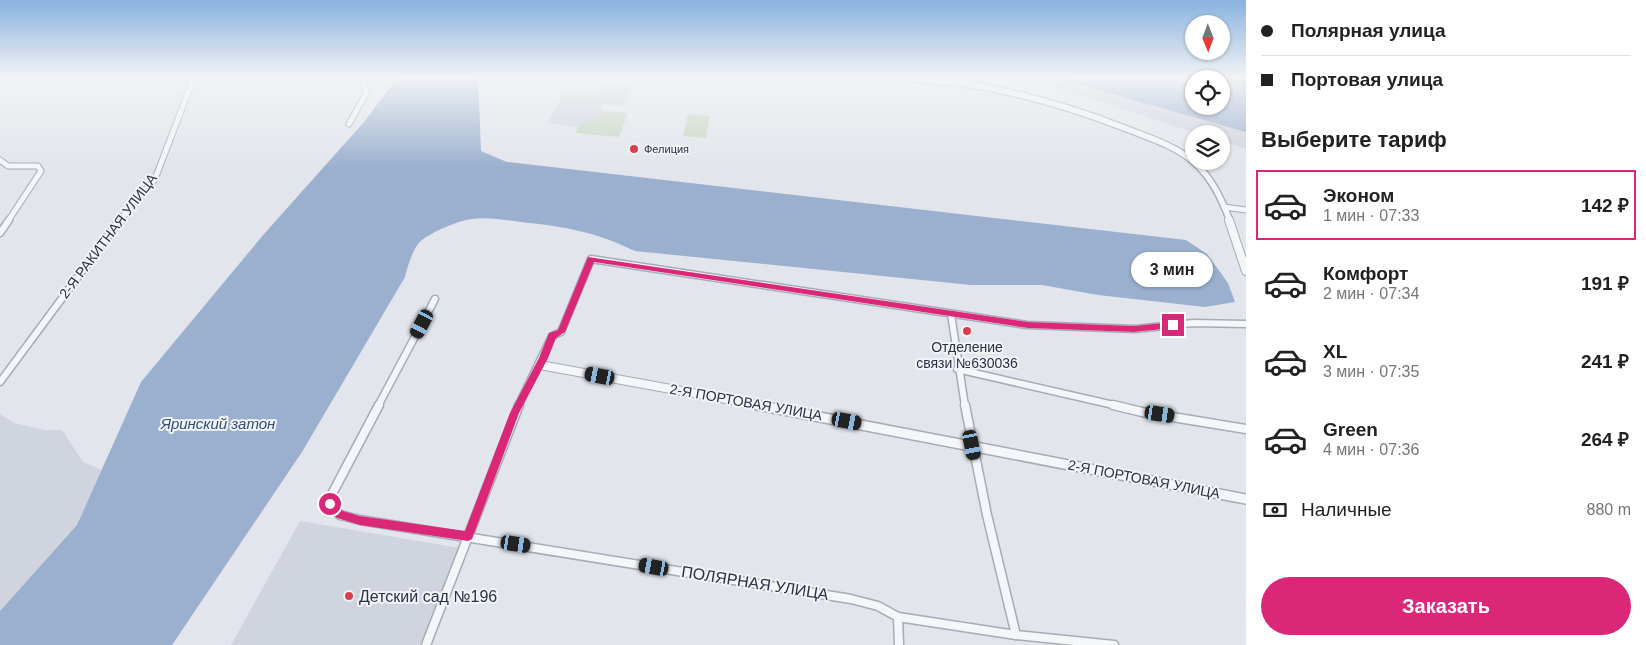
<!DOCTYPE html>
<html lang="ru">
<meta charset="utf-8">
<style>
body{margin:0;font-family:Arial,sans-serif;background:#f2f2f2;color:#222;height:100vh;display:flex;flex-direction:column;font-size:19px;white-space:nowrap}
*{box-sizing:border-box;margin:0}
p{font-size:16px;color:#767676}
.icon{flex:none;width:28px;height:28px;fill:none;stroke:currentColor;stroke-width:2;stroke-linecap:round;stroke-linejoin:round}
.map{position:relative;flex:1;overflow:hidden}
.panel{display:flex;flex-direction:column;background:#fff;width:400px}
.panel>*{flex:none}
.guide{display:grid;align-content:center;height:110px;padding:0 15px;background:#fff}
.needle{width:32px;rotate:179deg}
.fabs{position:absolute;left:1185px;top:15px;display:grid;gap:10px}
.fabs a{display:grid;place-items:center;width:45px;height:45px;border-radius:50%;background:#fff;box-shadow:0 1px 4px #0004;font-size:25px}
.end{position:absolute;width:22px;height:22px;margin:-11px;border:6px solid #db2777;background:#fff;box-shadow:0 0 0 2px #fff}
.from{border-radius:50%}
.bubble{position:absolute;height:35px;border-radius:18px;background:#fff;box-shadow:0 1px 4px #0004;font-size:16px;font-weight:600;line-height:35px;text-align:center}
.car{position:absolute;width:15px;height:30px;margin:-15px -8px;border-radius:6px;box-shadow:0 0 4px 1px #0007;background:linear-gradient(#222 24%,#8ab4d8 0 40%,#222 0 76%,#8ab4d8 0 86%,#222 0)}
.guide b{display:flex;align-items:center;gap:18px;height:48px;font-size:19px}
.guide b+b{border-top:1px solid #e0e0e0}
.guide i{width:12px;height:12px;background:#222}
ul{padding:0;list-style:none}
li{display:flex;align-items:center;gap:15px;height:70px;margin:0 10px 8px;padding:0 5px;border:2px solid transparent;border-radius:0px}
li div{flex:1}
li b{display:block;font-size:19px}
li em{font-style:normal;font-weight:600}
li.selected{border-color:#db2777}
li>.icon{width:45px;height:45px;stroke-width:1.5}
h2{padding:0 15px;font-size:22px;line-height:60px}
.pay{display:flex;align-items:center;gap:12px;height:55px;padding:0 15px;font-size:19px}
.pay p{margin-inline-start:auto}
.primary-button{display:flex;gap:10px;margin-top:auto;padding:10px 15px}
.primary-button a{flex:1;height:58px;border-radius:30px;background:#db2777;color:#fff;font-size:20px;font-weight:600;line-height:58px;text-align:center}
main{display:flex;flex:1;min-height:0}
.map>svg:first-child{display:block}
.built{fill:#cfd4de;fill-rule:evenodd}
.green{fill:#c6d6c2}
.water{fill:#9ab0ce;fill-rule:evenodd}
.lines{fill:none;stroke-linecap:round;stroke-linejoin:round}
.minor-far2-casing{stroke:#a6abb6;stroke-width:7}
.minor-far1-casing{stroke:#a6abb6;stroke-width:9}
.minor-casing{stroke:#a6abb6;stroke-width:11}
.tertiary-far2-casing{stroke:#a6abb6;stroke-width:8}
.tertiary-far1-casing{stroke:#a6abb6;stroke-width:10}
.tertiary-casing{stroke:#a6abb6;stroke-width:12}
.minor-far2{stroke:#f5f6f9;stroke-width:5}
.minor-far1{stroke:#f5f6f9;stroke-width:6}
.minor{stroke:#f5f6f9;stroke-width:8}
.tertiary-far2{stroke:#f5f6f9;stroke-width:5.5}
.tertiary-far1{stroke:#f5f6f9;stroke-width:8}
.tertiary{stroke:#f5f6f9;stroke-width:9}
.route{fill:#db2777}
.poi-dot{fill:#da3d4c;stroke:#f2f4f8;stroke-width:2}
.labels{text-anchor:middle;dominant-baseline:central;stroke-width:4;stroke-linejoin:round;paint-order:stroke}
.far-poi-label{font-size:11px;fill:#283145;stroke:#f2f4f8;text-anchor:start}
.street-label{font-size:14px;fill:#283145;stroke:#f2f4f8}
.poi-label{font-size:14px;fill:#283145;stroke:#f2f4f8}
.water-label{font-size:15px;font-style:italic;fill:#2e4d7d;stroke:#f2f4f8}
.near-street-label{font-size:16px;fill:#283145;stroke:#f2f4f8}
.near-poi-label{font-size:16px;fill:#283145;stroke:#f2f4f8;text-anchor:start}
</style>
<main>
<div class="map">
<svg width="1246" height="645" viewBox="0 0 1246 645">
<rect width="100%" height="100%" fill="#e2e5eb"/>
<!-- built -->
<g class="built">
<path d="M1012,77H1246V149L1221,141V134H1199L1041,83ZM1194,79H1221V106H1194Z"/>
<polygon points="604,83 633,85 625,106 604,104 599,117 580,127 548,123 564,92 599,95"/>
<polygon points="0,414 14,423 31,427 45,430 62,430 83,462 102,470 77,525 0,611"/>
<polygon points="300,521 460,548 420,645 231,645"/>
</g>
<!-- green -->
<g class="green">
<polygon points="601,111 628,113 619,137 576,133 578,126 599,117"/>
<polygon points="688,114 710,116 706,138 683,136"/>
</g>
<!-- water -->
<g class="water">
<path d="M398,77H478L481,151L507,162L1186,240L1207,254L1228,283L1235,302L1205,307L1098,295L1042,285H971L635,251C593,231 566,227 521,222C504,220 488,217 472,219C457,221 434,231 422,240C414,245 407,268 405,277L302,452L172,645H0V611L77,525L141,382L264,234L364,122Z"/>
<path d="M1071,77H1246V132L1067,81ZM1194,79H1221V106H1194Z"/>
</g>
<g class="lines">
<!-- minor-far2 casing -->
<g class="minor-far2-casing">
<g id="minor-far2">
<polyline points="349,124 367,92 362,77"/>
<polyline points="0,160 8,166 38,166 41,171 8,221"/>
<polyline points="1224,207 1246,210"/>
<polyline points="119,221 155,179 194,77"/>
</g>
</g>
<!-- minor-far1 casing -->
<g class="minor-far1-casing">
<g id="minor-far1">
<polyline points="0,233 9,220"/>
<polyline points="951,314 965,406"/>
<polyline points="957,369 1118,406"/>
<polyline points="0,382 120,220"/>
<polyline points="378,406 435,299"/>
<polyline points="518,406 552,336 561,332 591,259 1027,325 1135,329 1193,323 1246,324"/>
</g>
</g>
<!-- minor casing -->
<g class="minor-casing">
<g id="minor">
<polyline points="379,405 332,494 330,504 340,515 360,520 851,599 878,606 898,617 1016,635 1114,645"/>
<polyline points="965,405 987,515 1016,635"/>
<polyline points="1113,405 1142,412 1246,429"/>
<polyline points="898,617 899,645"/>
<polyline points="426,645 519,405"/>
</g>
</g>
<!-- tertiary-far2 casing -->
<g class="tertiary-far2-casing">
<path id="tertiary-far2" d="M878,77C905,79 931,80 958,83C1016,91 1073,108 1127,129C1150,138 1176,146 1195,163C1212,178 1222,200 1230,221"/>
</g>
<!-- tertiary-far1 casing -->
<g class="tertiary-far1-casing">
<g id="tertiary-far1">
<polyline points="1229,220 1246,271"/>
<polyline points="540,365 764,406"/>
</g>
</g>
<!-- tertiary casing -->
<g class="tertiary-casing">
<polyline id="tertiary" points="757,405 1246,499"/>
</g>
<!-- minor-far2 -->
<use href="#minor-far2" class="minor-far2"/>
<!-- minor-far1 -->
<use href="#minor-far1" class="minor-far1"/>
<!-- minor -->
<use href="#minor" class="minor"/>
<!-- tertiary-far2 -->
<use href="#tertiary-far2" class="tertiary-far2"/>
<!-- tertiary-far1 -->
<use href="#tertiary-far1" class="tertiary-far1"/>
<!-- tertiary -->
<use href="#tertiary" class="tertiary"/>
</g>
<!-- sky -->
<linearGradient id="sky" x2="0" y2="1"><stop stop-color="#89b2de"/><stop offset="0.46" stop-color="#f2f3f6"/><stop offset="1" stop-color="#f2f3f6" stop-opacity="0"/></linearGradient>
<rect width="1246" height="168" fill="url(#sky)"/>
<!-- route -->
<polygon class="route" points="588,257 1028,322 1134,326 1173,322 1177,325 1173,328 1134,332 1028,328 594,262 565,332 556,338 548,358 519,413 472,539 468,541 360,525 337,518 326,507 326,501 334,501 343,511 360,516 465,531 510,413 539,358 549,333 558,330"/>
<!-- markers -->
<g class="poi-dot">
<circle cx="634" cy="149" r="5"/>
<circle cx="967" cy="331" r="5"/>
<circle cx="349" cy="596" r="5"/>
</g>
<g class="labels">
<!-- far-poi labels -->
<g class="far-poi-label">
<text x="644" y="149">Фелиция</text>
</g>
<!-- street labels -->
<g class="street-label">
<text transform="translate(108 236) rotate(-53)">2-Я РАКИТНАЯ УЛИЦА</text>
<text transform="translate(746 402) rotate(10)">2-Я ПОРТОВАЯ УЛИЦА</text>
<text transform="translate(1144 479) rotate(11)">2-Я ПОРТОВАЯ УЛИЦА</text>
</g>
<!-- poi labels -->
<g class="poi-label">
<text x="967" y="347">Отделение<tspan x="967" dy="16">связи №630036</tspan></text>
</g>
<!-- water labels -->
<g class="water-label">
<text x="218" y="423">Яринский затон</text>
</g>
<!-- near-street labels -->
<g class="near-street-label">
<text transform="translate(755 583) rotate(9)">ПОЛЯРНАЯ УЛИЦА</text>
</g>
<!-- near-poi labels -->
<g class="near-poi-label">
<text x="359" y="596">Детский сад №196</text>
</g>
</g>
</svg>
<div class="fabs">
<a><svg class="needle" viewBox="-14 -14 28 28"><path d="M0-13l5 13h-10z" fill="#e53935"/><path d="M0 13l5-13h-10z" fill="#767676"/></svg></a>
<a><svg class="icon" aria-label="locate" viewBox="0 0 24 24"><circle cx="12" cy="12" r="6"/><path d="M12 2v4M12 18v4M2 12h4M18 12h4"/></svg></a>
<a><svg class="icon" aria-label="layers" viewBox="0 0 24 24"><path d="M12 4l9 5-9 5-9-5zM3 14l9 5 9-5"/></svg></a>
</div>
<i class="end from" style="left:330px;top:504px"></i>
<i class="end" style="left:1173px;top:325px"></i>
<div class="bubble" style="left:1131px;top:252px;width:82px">3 мин</div>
<i class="car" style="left:422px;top:324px;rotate:208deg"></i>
<i class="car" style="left:600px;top:376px;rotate:281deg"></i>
<i class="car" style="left:1160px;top:414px;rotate:99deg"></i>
<i class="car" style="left:847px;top:421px;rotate:101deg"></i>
<i class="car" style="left:972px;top:445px;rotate:169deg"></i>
<i class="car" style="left:516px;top:544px;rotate:99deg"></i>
<i class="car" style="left:654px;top:567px;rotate:280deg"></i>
</div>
<section class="panel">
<div class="guide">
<b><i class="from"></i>Полярная улица</b>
<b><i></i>Портовая улица</b>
</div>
<h2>Выберите тариф</h2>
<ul>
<li class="selected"><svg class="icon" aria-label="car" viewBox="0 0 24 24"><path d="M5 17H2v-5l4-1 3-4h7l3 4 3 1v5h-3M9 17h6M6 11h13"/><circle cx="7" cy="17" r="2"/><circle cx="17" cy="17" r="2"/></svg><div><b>Эконом</b><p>1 мин · 07:33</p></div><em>142 ₽</em></li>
<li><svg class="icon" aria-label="car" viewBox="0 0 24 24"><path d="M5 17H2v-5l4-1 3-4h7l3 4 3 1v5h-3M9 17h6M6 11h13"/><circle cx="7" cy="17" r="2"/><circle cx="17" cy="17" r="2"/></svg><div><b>Комфорт</b><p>2 мин · 07:34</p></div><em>191 ₽</em></li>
<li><svg class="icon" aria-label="car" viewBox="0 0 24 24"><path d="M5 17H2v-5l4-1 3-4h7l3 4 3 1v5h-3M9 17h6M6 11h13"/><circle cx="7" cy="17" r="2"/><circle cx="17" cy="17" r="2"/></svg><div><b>XL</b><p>3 мин · 07:35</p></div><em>241 ₽</em></li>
<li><svg class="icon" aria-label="car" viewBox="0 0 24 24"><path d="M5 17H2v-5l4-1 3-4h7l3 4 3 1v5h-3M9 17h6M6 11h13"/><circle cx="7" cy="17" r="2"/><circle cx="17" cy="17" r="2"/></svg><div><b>Green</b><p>4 мин · 07:36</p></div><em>264 ₽</em></li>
</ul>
<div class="pay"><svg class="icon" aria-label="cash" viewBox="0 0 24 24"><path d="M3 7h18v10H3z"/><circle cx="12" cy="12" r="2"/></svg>Наличные<p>880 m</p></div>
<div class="primary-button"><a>Заказать</a></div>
</section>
</main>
